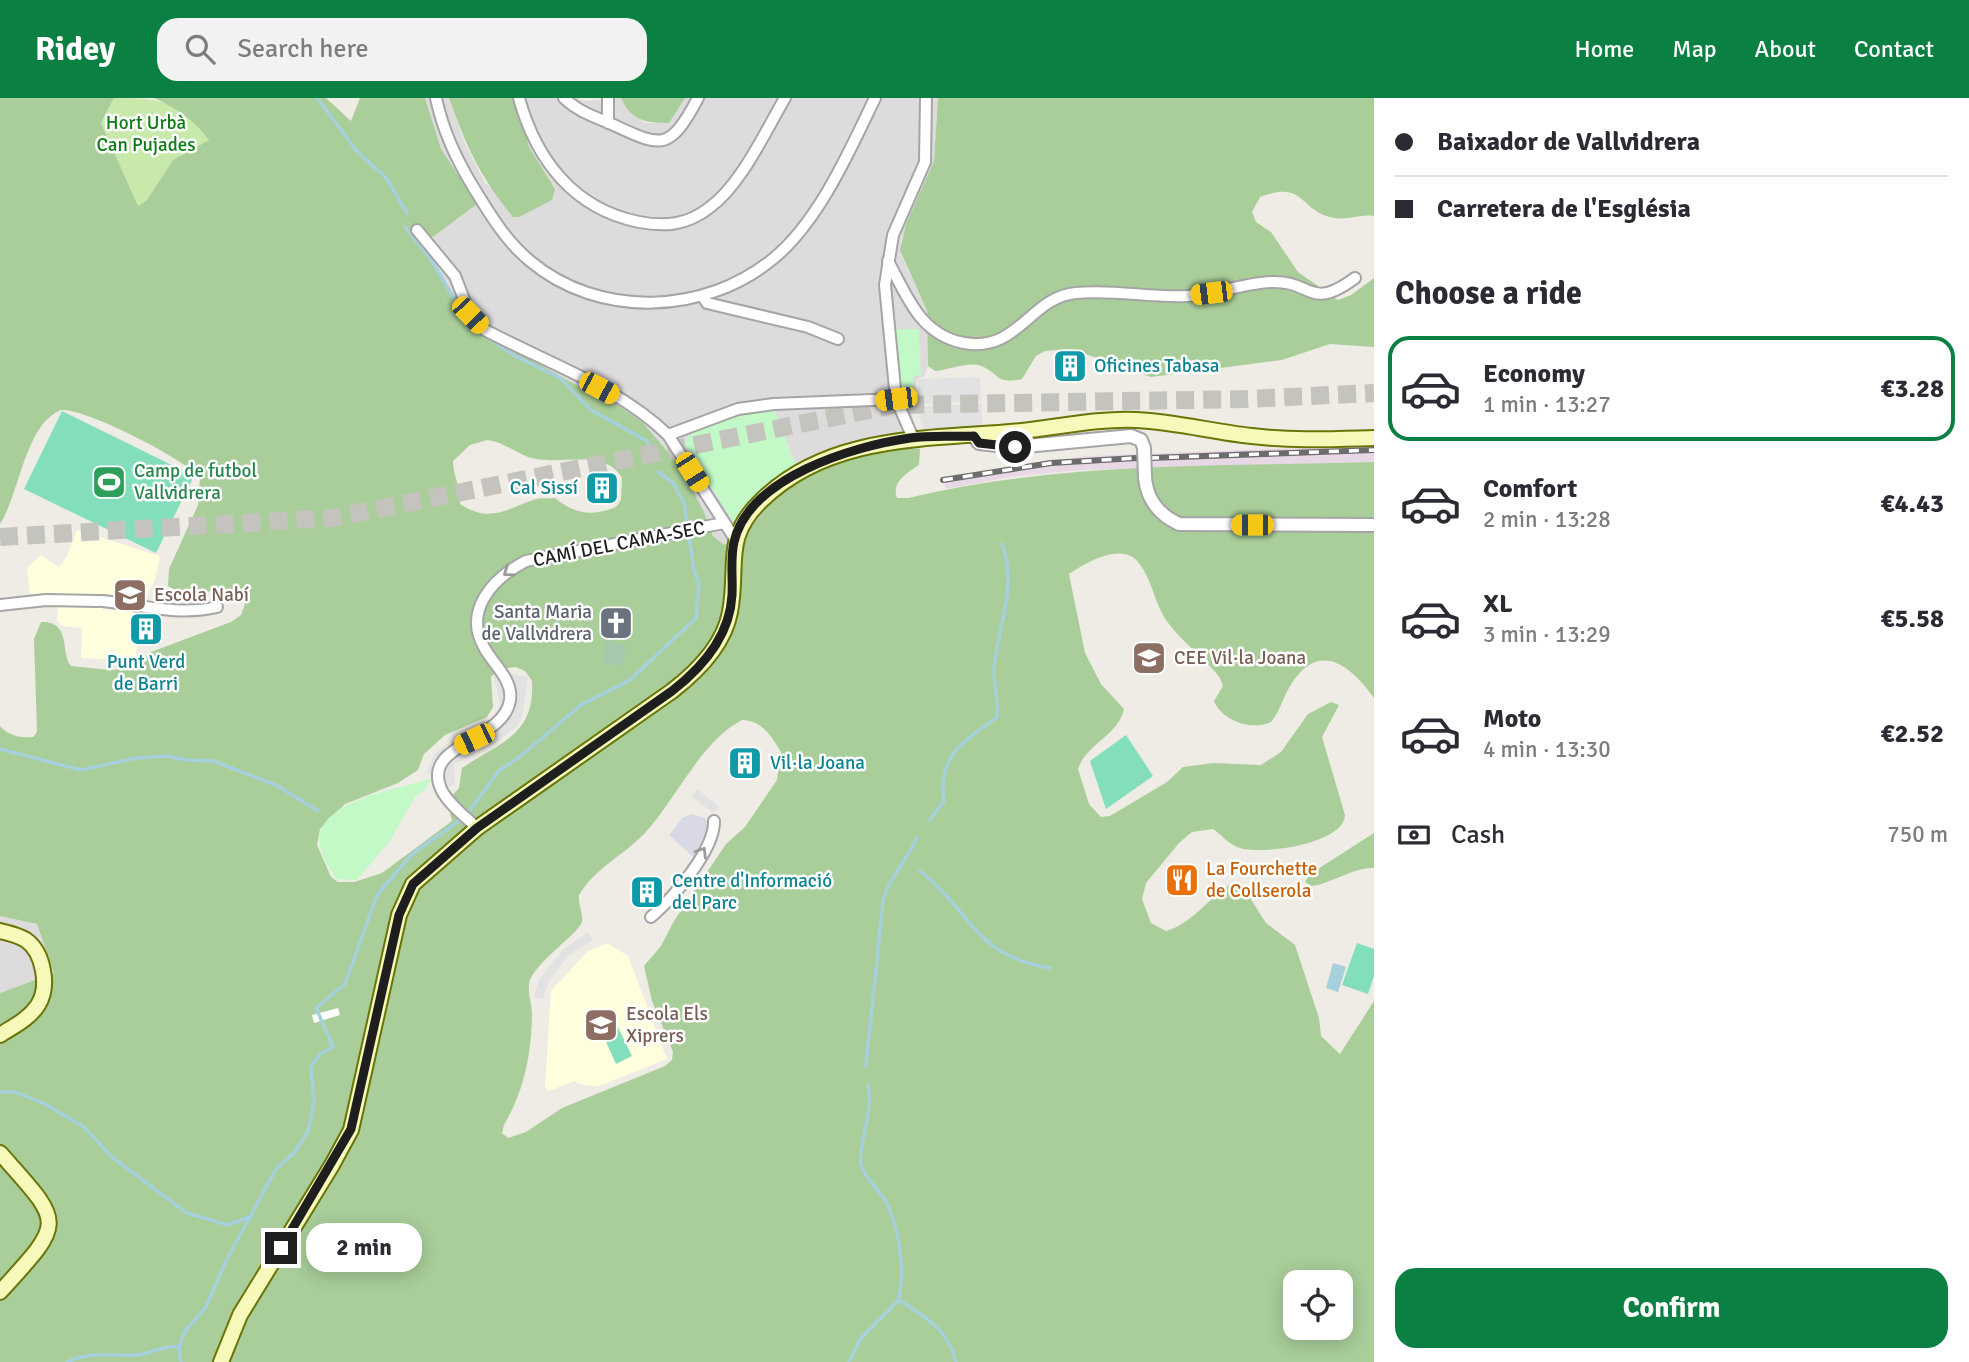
<!DOCTYPE html>
<meta charset="utf-8">
<style>
body{margin:0;font-family:Signika,sans-serif;background:#f2f2f3;color:#2b2b33;height:100vh;display:flex;flex-direction:column;font-size:26px;white-space:nowrap}
*{box-sizing:border-box;margin:0}
p{font-size:23px;color:#7c7c81}
.icon{flex:none;width:38px;height:38px;fill:none;stroke:currentColor;stroke-width:2;stroke-linecap:round;stroke-linejoin:round}
.map{position:relative;flex:1;overflow:hidden}
.side{display:flex;flex-direction:column;background:#fff;width:595px}
.side>*{flex:none}
.hud{display:grid;align-content:center;height:154px;padding:0 21px;background:#fff}
.tools{position:absolute;left:1283px;top:1172px;display:grid;gap:14px}
.tools a{display:grid;place-items:center;width:70px;height:70px;border-radius:14px;background:#fff;box-shadow:0 4px 18px #0003;font-size:35px}
.end{position:absolute;width:32px;height:32px;margin:-16px;border:9px solid #1e1e1e;background:#fff;box-shadow:0 0 0 4px #fff}
.from{border-radius:50%}
.bubble{position:absolute;height:49px;border-radius:21px;background:#fff;box-shadow:0 4px 18px #0003;font-size:23px;font-weight:700;line-height:49px;text-align:center}
.car{position:absolute;width:21px;height:42px;margin:-21px -10px;border-radius:9px;box-shadow:0 0 5px 2px #0007;background:linear-gradient(#f5c518 24%,#345 0 40%,#f5c518 0 76%,#345 0 86%,#f5c518 0)}
.hud b{display:flex;align-items:center;gap:24px;height:66px;font-size:26px}
.hud b+b{border-top:2px solid #e1e1e2}
.hud i{width:18px;height:18px;background:#2b2b33}
ul{padding:0;list-style:none}
li{display:flex;align-items:center;gap:21px;height:105px;margin:0 14px 10px;padding:0 7px;border:4px solid transparent;border-radius:21px}
li div{flex:1}
li b{display:block;font-size:26px}
li em{font-style:normal;font-weight:700}
li.on{border-color:#0b8043}
li>.icon{width:63px;height:63px;stroke-width:1.5}
h2{padding:0 21px;font-size:32px;line-height:84px}
.pay{display:flex;align-items:center;gap:18px;height:77px;padding:0 21px;font-size:26px}
.pay p{margin-inline-start:auto}
.primary-button{display:flex;gap:14px;margin-top:auto;padding:14px 21px}
.primary-button a{flex:1;height:80px;border-radius:21px;background:#0b8043;color:#fff;font-size:28px;font-weight:700;line-height:80px;text-align:center}
header{display:flex;align-items:center;gap:42px;box-sizing:border-box;height:98px;padding:0 35px;background:#0b8043;color:#fff}
header strong{font-size:33px}
nav{display:flex;gap:38px;margin-inline-start:auto;font-size:24px}
.search{width:490px;height:63px;background:#f2f2f3;display:flex;align-items:center;gap:18px;box-sizing:border-box;padding:0 24px;border-radius:21px;color:#7c7c81;font-size:26px}
main{display:flex;flex:1;min-height:0}
.map>svg:first-child{display:block}
.residential{fill:#dddbdb}
.industrial{fill:#e8d7e5}
.education{fill:#ffffde}
.grass{fill:#c9e9ab}
.forest{fill:#a9ce9a;fill-rule:evenodd}
.cemetery{fill:#a6c8ab}
.park{fill:#c2f9c7}
.pitch{fill:#83debb}
.parking{fill:#e2e2e2}
.plaza{fill:#d9d9e5}
.water{fill:#a6d0dc}
.pier{fill:#fff}
.lines{fill:none;stroke-linecap:round;stroke-linejoin:round}
.stream{stroke:#a6d0dc;stroke-width:3.5}
.trunk-tunnel{stroke:#c5c3bd;stroke-width:18;stroke-dasharray:18 9;stroke-linecap:butt}
.minor-casing{stroke:#a5a5a5;stroke-width:14}
.tertiary-casing{stroke:#a5a5a5;stroke-width:16}
.secondary-casing{stroke:#697506;stroke-width:18}
.minor{stroke:#fff;stroke-width:10}
.tertiary{stroke:#fff;stroke-width:12}
.secondary{stroke:#f6f9b9;stroke-width:14}
.rail-casing{stroke:#6c6c6c;stroke-width:6}
.rail{stroke:#fff;stroke-width:3.5;stroke-dasharray:10;stroke-linecap:butt}
.tertiary-bridge-casing{stroke:#a5a5a5;stroke-width:16;stroke-linecap:butt}
.tertiary-bridge{stroke:#fff;stroke-width:12}
.oneway{stroke:#9a9a9a}
.route{stroke:#1e1e1e;stroke-width:9}
.labels{text-anchor:middle;dominant-baseline:central;stroke-width:5;stroke-linejoin:round;paint-order:stroke}
.park-label{font-size:19px;fill:#0d7c16;stroke:#fff}
.culture-label{font-size:19px;fill:#0d838f;stroke:#fff;text-anchor:start}
.leisure-label{font-size:19px;fill:#27864d;stroke:#fff;text-anchor:start}
.street-label{font-size:19px;fill:#1e1e1e;stroke:#fff}
.education-label{font-size:19px;fill:#785e54;stroke:#fff;text-anchor:start}
.worship-label{font-size:19px;fill:#5b616d;stroke:#fff;text-anchor:end}
.food-label{font-size:19px;fill:#c56008;stroke:#fff;text-anchor:start}
</style>
<header>
<strong>Ridey</strong>
<div class="search"><svg class="icon" aria-label="search" viewBox="0 0 24 24"><circle cx="10" cy="10" r="6"/><path d="M15 15l6 6"/></svg>Search here</div>
<nav><a>Home</a><a>Map</a><a>About</a><a>Contact</a></nav>
</header>
<main>
<div class="map">
<svg width="1374" height="1264" viewBox="0 0 1374 1264">
<rect width="100%" height="100%" fill="#efece5"/>
<!-- residential -->
<g class="residential">
<polygon points="425,0 449,0 465,46 485,85 524,115 541,106 555,91 529,49 518,0 577,0 584,3 621,0 625,8 644,25 668,25 685,0 938,0 934,63 901,142 903,160 927,213 928,268 924,278 917,281 911,312 920,351 893,350 850,362 799,385 772,404 749,431 724,447 716,443 704,414 611,303 576,287 474,229 422,147 477,105 440,51"/>
<polygon points="0,818 37,826 54,875 0,895"/>
</g>
<!-- industrial -->
<polygon class="industrial" points="1374,347 1374,364 1081,372 1009,379 946,391 943,380 1087,358"/>
<!-- education -->
<g class="education">
<polygon points="77,432 160,458 155,482 145,500 103,496 103,511 139,514 136,562 81,560 82,530 63,528 57,522 58,509 98,510 100,496 30,496 27,470 41,457 59,469 67,458"/>
<polygon points="607,845 628,858 667,961 599,988 582,987 574,983 549,993 545,989 551,893 587,854"/>
</g>
<!-- grass -->
<path class="grass" d="M114,0C161,0 180,3 209,42L173,62L147,102L138,108L101,25Z"/>
<!-- forest -->
<g class="forest">
<path d="M0,0H114L101,25L138,108L147,102L173,62L209,42C193,21 178,11 154,0H326L351,23L360,0H425L441,51L477,106L422,147L474,229L576,287L611,303L642,324L679,367L704,414L713,438L724,447C733,441 744,436 751,429C758,421 764,412 772,404C809,370 870,349 920,351L919,367C907,375 891,384 897,400H908C1063,363 1217,369 1374,364V600C1353,570 1320,541 1292,585C1283,598 1281,612 1271,624C1252,633 1222,623 1214,603L1223,588L1220,580C1205,560 1184,546 1169,526C1155,508 1153,485 1141,468C1125,441 1087,464 1069,476L1085,555L1101,586L1124,611C1118,638 1087,645 1078,671L1089,706L1101,719L1110,718L1167,684L1183,669L1213,665L1261,667L1281,654L1308,616L1331,604L1339,607L1322,639L1345,717C1344,746 1263,757 1240,750C1229,747 1222,737 1213,731L1192,734L1179,745L1146,785L1142,801L1151,825L1166,833C1194,825 1210,797 1235,784L1243,789L1266,825L1295,847L1319,920L1321,938L1340,956L1374,903V1264H0V895L54,875L37,826L0,818V628C9,638 20,640 33,639L37,634L34,541L41,524C72,523 60,555 71,568L110,572L134,570L151,554L231,524L241,517L245,506C228,481 190,504 168,488L169,471L198,407L200,380C186,361 83,309 61,312C25,326 20,395 0,426ZM487,342C503,344 513,353 528,359C557,369 604,349 622,380L621,402L616,409C591,419 575,416 555,400C548,401 541,399 533,402C505,412 489,425 460,406C462,390 453,380 453,363L470,347ZM516,569L525,573L532,583C535,637 501,644 462,670L459,690L447,703L452,723L382,775L354,784H338L331,779L317,747L320,731L345,706L398,685L418,672L424,656L445,637L487,619L493,609L491,579L499,571ZM742,622C762,622 771,638 781,654L777,682L745,729L726,746L674,823L661,848L644,868L652,903L673,954L672,962L665,968L562,1010L526,1034L508,1040L502,1035L504,1027C524,993 531,958 532,919C533,907 526,894 530,882C539,861 582,833 582,823C583,815 578,806 579,797C596,769 623,758 645,735C674,704 702,642 742,622ZM1295,1185H1340V1230H1295Z"/>
<path d="M449,0H518L529,49L555,91L552,102L519,119H513C479,77 467,50 449,0Z"/>
<path d="M621,0H685L669,25C646,25 631,23 621,0Z"/>
<path d="M938,0H1374V118C1361,116 1348,122 1335,120C1299,115 1307,81 1260,99L1252,114L1256,124L1271,134L1298,174L1338,202L1351,197L1374,180V249L1330,246L1282,262L1151,279L1071,251L1045,253L1036,258L1022,281C995,287 1000,275 981,268C970,263 948,272 935,273L928,268L927,213L900,152L906,126L934,63Z"/>
<path d="M1374,735V770C1353,769 1333,785 1312,788L1305,784L1310,776Z"/>
</g>
<!-- cemetery -->
<polygon class="cemetery" points="606,542 626,547 622,568 602,564"/>
<!-- park -->
<g class="park">
<polygon points="895,231 919,231 921,277 913,278 913,293 901,293"/>
<polygon points="774,311 796,368 733,424 684,345 699,327"/>
<path d="M432,680L425,692L415,699L389,744L357,782L336,781C330,770 322,760 320,747C313,701 403,691 432,680Z"/>
</g>
<!-- pitch -->
<g class="pitch">
<polygon points="62,313 194,378 156,455 24,391"/>
<polygon points="1126,637 1153,678 1106,711 1090,663"/>
<polygon points="1357,845 1374,851 1374,878 1368,896 1342,887"/>
<polygon points="613,919 632,958 616,966 598,926"/>
</g>
<!-- parking -->
<g class="parking">
<polygon points="980,279 981,303 919,306 918,281"/>
<polygon points="982,306 982,330 923,332 917,308"/>
<polygon points="159,500 208,504 214,507 155,506"/>
<polygon points="501,574 528,579 522,620 517,628 494,646 454,666 455,686 445,691 427,674 434,656 467,631 493,621 500,607 494,577"/>
<polygon points="697,691 719,708 714,715 692,699"/>
<polygon points="588,834 593,842 568,858 548,884 543,901 534,899 539,881 563,852"/>
</g>
<!-- plaza -->
<polygon class="plaza" points="692,716 705,720 709,728 708,739 694,760 669,737 682,720"/>
<!-- water -->
<polygon class="water" points="1333,865 1346,869 1338,894 1326,890"/>
<!-- pier -->
<polygon class="pier" points="338,910 340,917 314,925 312,917"/>
<g class="lines">
<!-- stream -->
<g class="stream">
<polyline points="317,0 356,52 387,81 407,115"/>
<polyline points="405,129 432,163 469,227 515,258 560,280 591,312 647,343 649,348"/>
<polyline points="0,651 81,672 136,660 168,658 187,662 214,663 278,688 318,713"/>
<polyline points="469,713 499,673 521,658 581,607 630,582 696,520 699,486 694,472 684,405 673,385 658,374"/>
<path d="M930,722L944,703C937,657 965,643 997,619C999,602 993,586 994,570C998,529 1018,487 1002,446"/>
<path d="M920,773C973,815 973,857 1050,870"/>
<path d="M866,968L883,803C889,780 907,762 917,740"/>
<path d="M868,987C874,1017 857,1047 861,1067C862,1075 879,1093 885,1102C900,1131 905,1170 899,1202C926,1220 948,1231 956,1264"/>
<polyline points="0,994 15,994 45,1006 84,1029 113,1060 187,1115 228,1127 252,1118"/>
<path d="M67,1264C94,1252 108,1259 137,1257C152,1256 162,1247 179,1249"/>
<polyline points="181,1264 179,1249 185,1233 206,1209 227,1161 276,1071 294,1055 308,1033 314,1003 311,969 320,956 333,949 316,910 345,886 377,797 412,756 462,721"/>
<polyline points="849,1264 861,1240 899,1202"/>
</g>
<!-- trunk-tunnel -->
<polyline class="trunk-tunnel" points="0,439 333,420 894,307 1246,301 1374,295"/>
<!-- minor casing -->
<g class="minor-casing">
<g id="minor">
<path d="M436,0C443,34 457,63 475,92C491,118 506,143 530,163C599,221 706,217 774,160C819,123 850,52 875,0"/>
<path d="M519,0C536,62 574,111 639,124C665,129 687,127 709,110C741,87 765,34 785,0"/>
<path d="M564,0C578,13 590,17 607,24C660,48 668,57 698,0"/>
<polyline points="608,0 608,25"/>
<path d="M417,132L455,178L470,217L485,232C545,264 619,289 668,337L735,441"/>
<path d="M888,163C907,198 920,237 964,245C1018,255 1030,199 1076,195C1112,191 1151,200 1187,198C1216,197 1243,185 1271,184C1312,182 1309,214 1355,180"/>
<polyline points="703,199 707,205 808,229 838,241"/>
<polyline points="668,337 738,311 774,306 896,301"/>
<polyline points="913,340 896,301 885,187 893,137 925,64 926,0"/>
<path d="M103,503C141,507 179,518 217,509"/>
<polyline points="0,507 46,502 99,503"/>
<path d="M477,730C466,719 448,706 441,691C421,645 504,644 510,602C513,582 494,567 485,551C462,513 493,480 526,463L724,425"/>
<path d="M651,819C672,801 715,752 714,723"/>
</g>
</g>
<!-- tertiary casing -->
<g class="tertiary-casing">
<g id="tertiary">
<polyline points="974,338 979,345 1015,349 1131,338 1141,342 1144,350"/>
<path d="M1145,380C1147,401 1159,417 1179,426L1374,427"/>
</g>
</g>
<!-- secondary casing -->
<g class="secondary-casing">
<g id="secondary">
<path d="M0,833C9,835 18,837 26,842C43,854 50,888 38,907C29,921 14,928 0,937"/>
<path d="M0,1055C64,1127 66,1122 0,1194"/>
<path d="M221,1264L240,1217L332,1067L351,1032L399,817L413,786L477,730L672,593C698,573 724,547 730,514C739,467 722,440 762,402C832,334 933,342 1022,333C1059,329 1100,320 1137,322C1176,324 1214,334 1252,338C1293,343 1334,341 1374,340"/>
</g>
</g>
<!-- minor -->
<use href="#minor" class="minor"/>
<!-- tertiary -->
<use href="#tertiary" class="tertiary"/>
<!-- secondary -->
<use href="#secondary" class="secondary"/>
<!-- rail casing -->
<g class="rail-casing">
<g id="rail">
<polyline points="1149,360 1374,352"/>
<polyline points="943,382 1051,365 1137,360"/>
</g>
</g>
<!-- rail -->
<use href="#rail" class="rail"/>
<!-- tertiary-bridge casing -->
<g class="tertiary-bridge-casing">
<polyline id="tertiary-bridge" points="1144,350 1145,380"/>
</g>
<!-- tertiary-bridge -->
<use href="#tertiary-bridge" class="tertiary-bridge"/>
</g>
<!-- one-way arrows -->
<defs><path id="oneway-chevron" d="M-2-3.5L2.5 0L-2 3.5" fill="none" stroke-width="1.6" stroke-linecap="round" stroke-linejoin="round" transform="scale(1.75)"/></defs>
<g class="oneway">
<use href="#oneway-chevron" transform="translate(508 474) rotate(145)"/>
<use href="#oneway-chevron" transform="translate(702 754) rotate(-58)"/>
</g>
<g class="lines">
<!-- route -->
<path class="route" d="M281,1150L351,1031L399,817L413,786L477,730L672,593C703,569 730,538 732,497C733,479 730,461 734,444C749,379 854,348 910,340C931,337 953,339 974,338L979,345L1015,349"/>
</g>
<!-- icons -->
<defs>
<g id="building-square" transform="scale(1.75)"><rect x="-9" y="-9" width="18" height="18" rx="4" fill="#0f9aa8" stroke="#fff"/><path d="M-4-6H4V6H1V3H-1V6H-4ZM-2.5-4.3h1.7v1.8h-1.7ZM.8-4.3h1.7v1.8H.8ZM-2.5-1h1.7V.8h-1.7ZM.8-1h1.7V.8H.8Z" fill="#fff"/></g>
<g id="stadium-square" transform="scale(1.75)"><rect x="-9" y="-9" width="18" height="18" rx="4" fill="#2e9e5b" stroke="#fff"/><path d="M0-5a6.5 5 0 1 0 0 10a6.5 5 0 1 0 0-10ZM-3.5-1.8h7v3.6h-7Z" fill="#fff"/></g>
<g id="school-square" transform="scale(1.75)"><rect x="-9" y="-9" width="18" height="18" rx="4" fill="#8d6e63" stroke="#fff"/><path d="M0-5L7-2L0 1L-7-2ZM-4 1L0 2.5L4 1V4Q0 6-4 4Z" fill="#fff"/></g>
<g id="church-square" transform="scale(1.75)"><rect x="-9" y="-9" width="18" height="18" rx="4" fill="#6b7280" stroke="#fff"/><path d="M-1.2-6h2.4v3.5h3.3v2.4h-3.3V6h-2.4V-.1h-3.3v-2.4h3.3Z" fill="#fff"/></g>
<g id="restaurant-square" transform="scale(1.75)"><rect x="-9" y="-9" width="18" height="18" rx="4" fill="#e8710a" stroke="#fff"/><path d="M-5-6h1v4h1v-4h1v4h1v-4h1v5L-1.5 .5V6h-2V.5L-5-1ZM5-6V6H3V1.5H1.5Q1.5-4 5-6Z" fill="#fff"/></g>
</defs>
<g fill-rule="evenodd">
<use href="#building-square" x="1070" y="268"/>
<use href="#stadium-square" x="109" y="384"/>
<use href="#building-square" x="602" y="390"/>
<use href="#school-square" x="130" y="497"/>
<use href="#church-square" x="616" y="525"/>
<use href="#building-square" x="146" y="531"/>
<use href="#school-square" x="1149" y="560"/>
<use href="#building-square" x="745" y="665"/>
<use href="#restaurant-square" x="1182" y="782"/>
<use href="#building-square" x="647" y="794"/>
<use href="#school-square" x="601" y="927"/>
</g>
<g class="labels">
<!-- park labels -->
<g class="park-label">
<text x="146" y="25">Hort Urbà<tspan x="146" dy="22">Can Pujades</tspan></text>
</g>
<!-- culture labels -->
<g class="culture-label">
<text x="1094" y="268">Oficines Tabasa</text>
<text x="578" y="390" text-anchor="end">Cal Sissí</text>
<text x="146" y="564" text-anchor="middle">Punt Verd<tspan x="146" dy="22">de Barri</tspan></text>
<text x="770" y="665">Vil·la Joana</text>
<text x="672" y="783">Centre d'Informació<tspan x="672" dy="22">del Parc</tspan></text>
</g>
<!-- leisure labels -->
<g class="leisure-label">
<text x="134" y="373">Camp de futbol<tspan x="134" dy="22">Vallvidrera</tspan></text>
</g>
<!-- street labels -->
<g class="street-label">
<text transform="translate(619 446) rotate(-11)">CAMÍ DEL CAMA-SEC</text>
</g>
<!-- education labels -->
<g class="education-label">
<text x="154" y="497">Escola Nabí</text>
<text x="1174" y="560">CEE Vil·la Joana</text>
<text x="626" y="916">Escola Els<tspan x="626" dy="22">Xiprers</tspan></text>
</g>
<!-- worship labels -->
<g class="worship-label">
<text x="592" y="514">Santa Maria<tspan x="592" dy="22">de Vallvidrera</tspan></text>
</g>
<!-- food labels -->
<g class="food-label">
<text x="1206" y="771">La Fourchette<tspan x="1206" dy="22">de Collserola</tspan></text>
</g>
</g>
</svg>
<div class="tools">
<a><svg class="icon" aria-label="locate" viewBox="0 0 24 24"><circle cx="12" cy="12" r="6"/><path d="M12 2v4M12 18v4M2 12h4M18 12h4"/></svg></a>
</div>
<i class="end from" style="left:1015px;top:349px"></i>
<i class="end" style="left:281px;top:1150px"></i>
<div class="bubble" style="left:306px;top:1125px;width:116px">2 min</div>
<i class="car" style="left:1211px;top:195px;rotate:263deg"></i>
<i class="car" style="left:470px;top:217px;rotate:136deg"></i>
<i class="car" style="left:599px;top:290px;rotate:118deg"></i>
<i class="car" style="left:896px;top:301px;rotate:263deg"></i>
<i class="car" style="left:692px;top:374px;rotate:148deg"></i>
<i class="car" style="left:1252px;top:427px;rotate:270deg"></i>
<i class="car" style="left:474px;top:641px;rotate:244deg"></i>
</div>
<section class="side">
<div class="hud">
<b><i class="from"></i>Baixador de Vallvidrera</b>
<b><i></i>Carretera de l'Església</b>
</div>
<h2>Choose a ride</h2>
<ul>
<li class="on"><svg class="icon" aria-label="car" viewBox="0 0 24 24"><path d="M5 17H2v-5l4-1 3-4h7l3 4 3 1v5h-3M9 17h6M6 11h13"/><circle cx="7" cy="17" r="2"/><circle cx="17" cy="17" r="2"/></svg><div><b>Economy</b><p>1 min · 13:27</p></div><em>€3.28</em></li>
<li><svg class="icon" aria-label="car" viewBox="0 0 24 24"><path d="M5 17H2v-5l4-1 3-4h7l3 4 3 1v5h-3M9 17h6M6 11h13"/><circle cx="7" cy="17" r="2"/><circle cx="17" cy="17" r="2"/></svg><div><b>Comfort</b><p>2 min · 13:28</p></div><em>€4.43</em></li>
<li><svg class="icon" aria-label="car" viewBox="0 0 24 24"><path d="M5 17H2v-5l4-1 3-4h7l3 4 3 1v5h-3M9 17h6M6 11h13"/><circle cx="7" cy="17" r="2"/><circle cx="17" cy="17" r="2"/></svg><div><b>XL</b><p>3 min · 13:29</p></div><em>€5.58</em></li>
<li><svg class="icon" aria-label="car" viewBox="0 0 24 24"><path d="M5 17H2v-5l4-1 3-4h7l3 4 3 1v5h-3M9 17h6M6 11h13"/><circle cx="7" cy="17" r="2"/><circle cx="17" cy="17" r="2"/></svg><div><b>Moto</b><p>4 min · 13:30</p></div><em>€2.52</em></li>
</ul>
<div class="pay"><svg class="icon" aria-label="cash" viewBox="0 0 24 24"><path d="M3 7h18v10H3z"/><circle cx="12" cy="12" r="2"/></svg>Cash<p>750 m</p></div>
<div class="primary-button"><a>Confirm</a></div>
</section>
</main>
